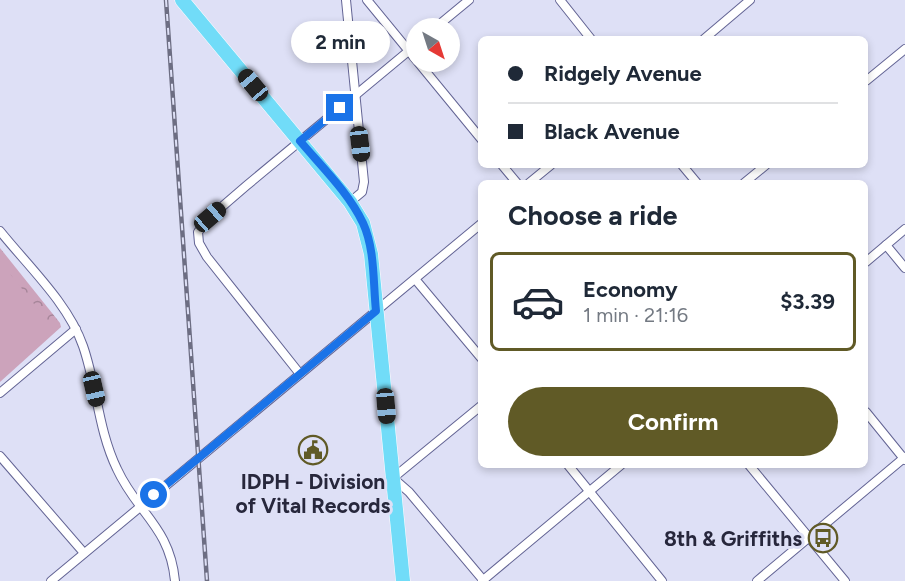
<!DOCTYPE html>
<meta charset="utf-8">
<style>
body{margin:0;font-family:Figtree,sans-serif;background:#f2f2f3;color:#1f2937;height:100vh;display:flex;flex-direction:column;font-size:22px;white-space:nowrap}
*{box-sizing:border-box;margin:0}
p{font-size:20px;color:#747a83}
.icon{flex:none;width:33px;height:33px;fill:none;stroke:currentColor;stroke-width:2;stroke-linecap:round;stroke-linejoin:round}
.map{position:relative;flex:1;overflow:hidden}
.details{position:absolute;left:478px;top:180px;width:390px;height:288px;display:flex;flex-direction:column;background:#fff;border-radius:9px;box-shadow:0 3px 9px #0003}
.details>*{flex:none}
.banner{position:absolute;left:478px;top:36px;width:390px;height:132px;border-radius:9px;box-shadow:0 3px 9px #0003;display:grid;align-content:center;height:132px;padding:0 30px;background:#fff}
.needle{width:39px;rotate:141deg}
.buttons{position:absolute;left:406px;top:18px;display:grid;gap:12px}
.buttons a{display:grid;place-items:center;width:54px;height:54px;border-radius:50%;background:#fff;box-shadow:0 3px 9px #0003;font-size:30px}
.end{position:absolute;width:27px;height:27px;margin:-14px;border:8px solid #1a73e8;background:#fff;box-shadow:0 0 0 3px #fff}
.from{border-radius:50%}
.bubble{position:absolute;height:42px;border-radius:21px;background:#fff;box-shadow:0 3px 9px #0003;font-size:20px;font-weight:700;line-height:42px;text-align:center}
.car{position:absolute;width:18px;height:36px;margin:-18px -9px;border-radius:8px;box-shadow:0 0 4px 2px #0007;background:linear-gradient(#222 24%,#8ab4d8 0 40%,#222 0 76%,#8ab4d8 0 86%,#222 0)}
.banner b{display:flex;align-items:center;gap:21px;height:57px;font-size:22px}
.banner b+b{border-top:2px solid #e0e1e3}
.banner i{width:15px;height:15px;background:#1f2937}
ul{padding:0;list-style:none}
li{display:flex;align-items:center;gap:18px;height:99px;margin:0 12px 9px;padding:0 18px;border:3px solid transparent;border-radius:9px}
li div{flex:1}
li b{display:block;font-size:22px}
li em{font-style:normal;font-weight:700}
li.active{border-color:#605a26}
li>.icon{width:54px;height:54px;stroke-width:1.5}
h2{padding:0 30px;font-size:27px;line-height:72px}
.action{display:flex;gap:12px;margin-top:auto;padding:12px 30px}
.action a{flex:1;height:69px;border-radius:36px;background:#605a26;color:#fff;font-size:24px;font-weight:700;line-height:69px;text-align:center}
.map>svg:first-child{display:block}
.park{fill:url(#park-crowns)}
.pitch{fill:#cca3bb}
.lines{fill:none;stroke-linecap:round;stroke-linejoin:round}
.street-casing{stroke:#636494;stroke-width:10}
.primary-casing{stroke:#fff;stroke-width:15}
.street{stroke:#fff;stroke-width:8}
.primary{stroke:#71dcf8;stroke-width:14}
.rail-casing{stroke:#6d6e83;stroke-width:4.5}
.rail{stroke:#dee0f6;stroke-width:2;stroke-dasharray:7;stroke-linecap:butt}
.route{stroke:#1a73e8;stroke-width:8}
.labels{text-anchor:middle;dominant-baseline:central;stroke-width:6;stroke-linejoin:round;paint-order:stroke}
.poi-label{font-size:21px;font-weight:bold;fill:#27273c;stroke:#dee0f6}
</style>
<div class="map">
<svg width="905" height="581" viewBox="0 0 905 581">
<defs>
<pattern id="park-crowns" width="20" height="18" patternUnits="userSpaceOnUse" patternTransform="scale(1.5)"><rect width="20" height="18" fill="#cca3bb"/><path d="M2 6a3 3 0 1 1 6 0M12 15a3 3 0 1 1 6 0" fill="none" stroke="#a68599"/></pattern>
</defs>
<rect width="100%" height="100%" fill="#dee0f6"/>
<!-- park -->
<polygon class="park" points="0,248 60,323 61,327 0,382"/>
<!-- pitch -->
<polygon class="pitch" points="0,261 53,328 0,373"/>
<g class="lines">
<!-- street casing -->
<g class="street-casing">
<g id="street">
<polyline points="346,0 364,182 362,192 350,202"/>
<polyline points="367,0 482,140"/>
<polyline points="560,0 591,39"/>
<polyline points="435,28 469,0"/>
<polyline points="704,39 750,0"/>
<polyline points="866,81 905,49"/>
<polyline points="502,165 517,183"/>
<polyline points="682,165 697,183"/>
<polyline points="529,183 551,165"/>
<polyline points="744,183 766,165"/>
<path d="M0,231C28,266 68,303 83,346C97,386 98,430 117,469C137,513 170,527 175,581"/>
<polyline points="886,245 905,268"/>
<polyline points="866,262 905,229"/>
<polyline points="415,279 482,359"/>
<polyline points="300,374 207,257 199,243 198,232 210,217 246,186 417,44"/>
<polyline points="0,393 76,329"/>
<polyline points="482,405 393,478 409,492 484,581"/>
<polyline points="866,412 905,460"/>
<polyline points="0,456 84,553"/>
<polyline points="568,465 662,581"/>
<polyline points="749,465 845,581"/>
<polyline points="51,581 482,223"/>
<polyline points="482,581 621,465"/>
<polyline points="757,581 905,457"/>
</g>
</g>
<!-- primary casing -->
<g class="primary-casing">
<polyline id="primary" points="182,0 350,202 363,223 371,254 403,581"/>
</g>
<!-- street -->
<use href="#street" class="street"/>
<!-- primary -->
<use href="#primary" class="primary"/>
<!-- rail casing -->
<g class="rail-casing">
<polyline id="rail" points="166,0 207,581"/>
</g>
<!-- rail -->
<use href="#rail" class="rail"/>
</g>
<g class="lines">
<!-- route -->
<path class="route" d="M154,495L376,311C373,282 375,249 363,223C349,193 321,166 300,141L340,108"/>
</g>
<!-- icons -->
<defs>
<g id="civic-ring" transform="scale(1.5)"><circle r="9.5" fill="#dee0f6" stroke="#605a26" stroke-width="1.5"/><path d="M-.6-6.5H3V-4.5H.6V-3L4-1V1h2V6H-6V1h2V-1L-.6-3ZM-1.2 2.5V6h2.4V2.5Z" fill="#605a26"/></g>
<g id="bus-ring" transform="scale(1.5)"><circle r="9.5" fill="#dee0f6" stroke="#605a26" stroke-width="1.5"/><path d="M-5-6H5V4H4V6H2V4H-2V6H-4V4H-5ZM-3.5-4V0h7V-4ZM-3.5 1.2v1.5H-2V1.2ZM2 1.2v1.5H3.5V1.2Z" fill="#605a26"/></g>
</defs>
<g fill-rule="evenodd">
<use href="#civic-ring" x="313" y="450"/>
<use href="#bus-ring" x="823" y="538"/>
</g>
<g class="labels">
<!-- poi labels -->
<g class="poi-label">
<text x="313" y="481">IDPH - Division<tspan x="313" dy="24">of Vital Records</tspan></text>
<text x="802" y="538" text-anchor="end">8th &amp; Griffiths</text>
</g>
</g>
</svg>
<div class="buttons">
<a><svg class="needle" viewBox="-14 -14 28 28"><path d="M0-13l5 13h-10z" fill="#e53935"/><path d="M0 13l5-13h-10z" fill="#747a83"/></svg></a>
</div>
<i class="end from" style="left:154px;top:495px"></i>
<i class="end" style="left:340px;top:108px"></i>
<div class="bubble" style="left:291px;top:21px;width:99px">2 min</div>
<i class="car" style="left:253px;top:85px;rotate:320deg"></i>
<i class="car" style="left:360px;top:144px;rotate:173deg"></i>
<i class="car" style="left:210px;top:217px;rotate:49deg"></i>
<i class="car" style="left:94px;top:389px;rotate:167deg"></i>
<i class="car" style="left:386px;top:406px;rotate:175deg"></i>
<div class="banner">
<b><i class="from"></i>Ridgely Avenue</b>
<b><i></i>Black Avenue</b>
</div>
<section class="details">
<h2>Choose a ride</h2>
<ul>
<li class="active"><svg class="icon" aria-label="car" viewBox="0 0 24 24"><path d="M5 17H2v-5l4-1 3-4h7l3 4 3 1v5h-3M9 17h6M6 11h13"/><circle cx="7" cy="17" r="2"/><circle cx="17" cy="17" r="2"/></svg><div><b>Economy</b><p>1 min · 21:16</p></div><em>$3.39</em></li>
</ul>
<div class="action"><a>Confirm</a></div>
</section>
</div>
